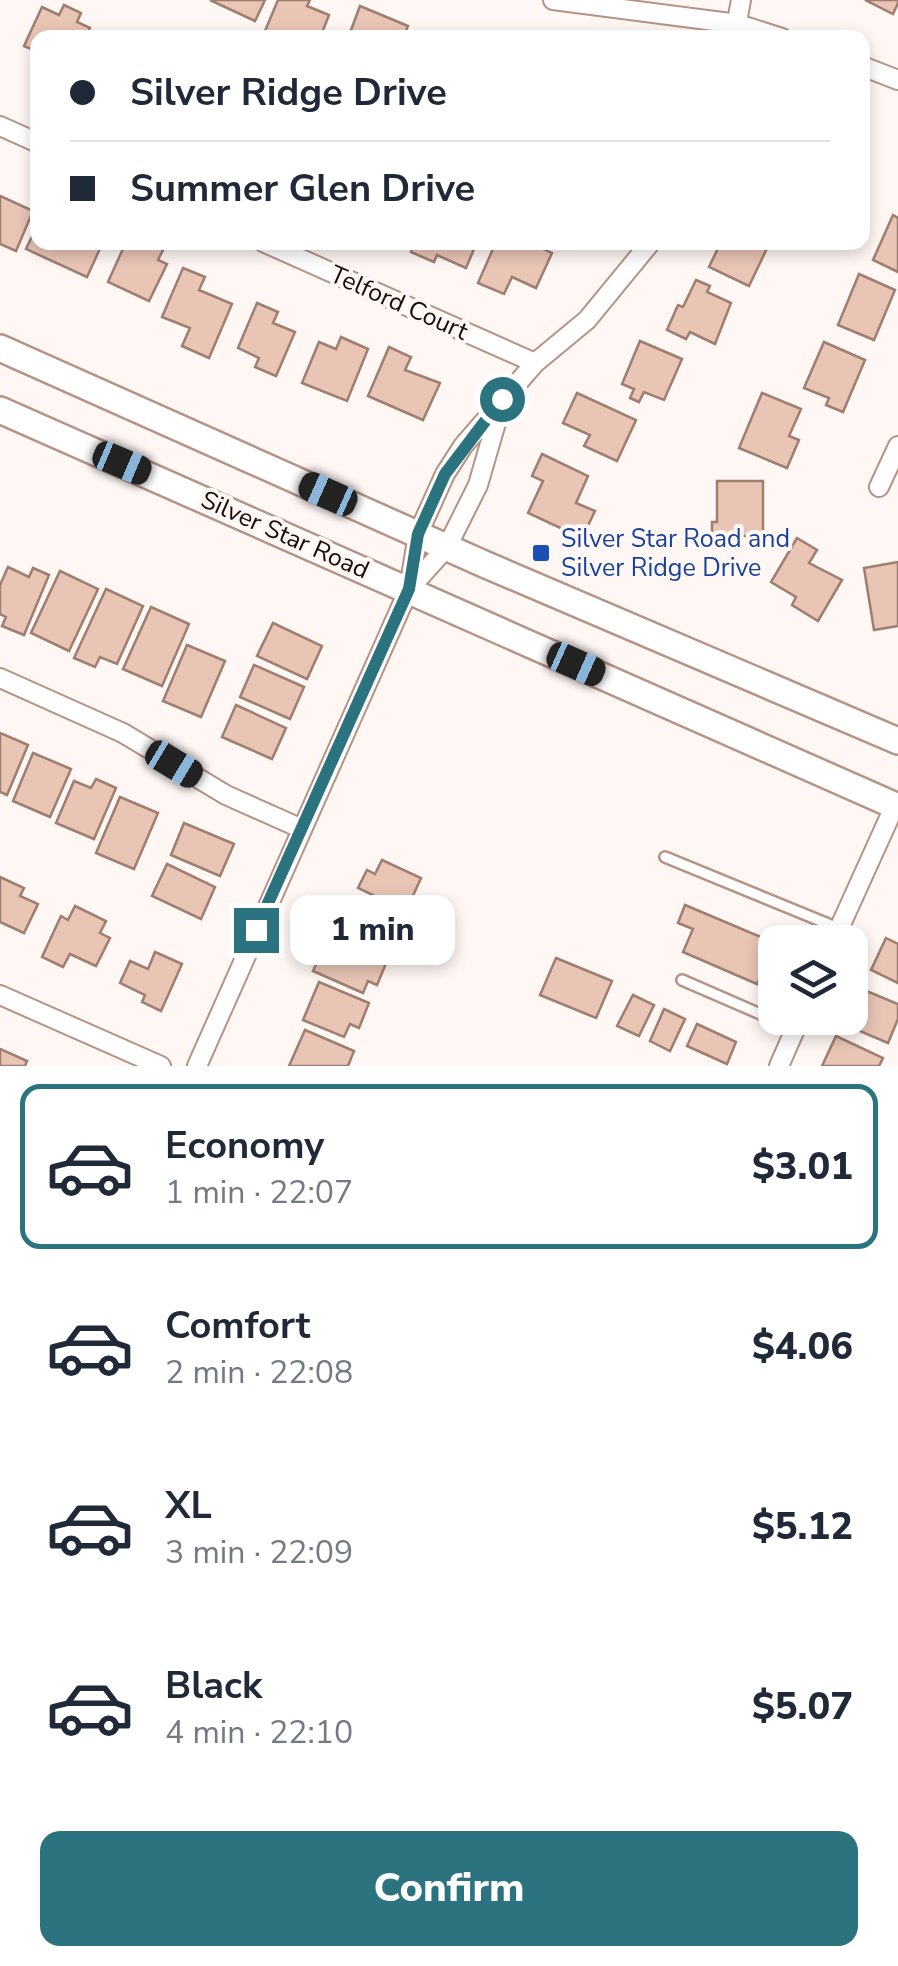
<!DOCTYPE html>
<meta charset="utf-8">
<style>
body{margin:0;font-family:"Nunito Sans",sans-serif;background:#f2f2f3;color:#1f2937;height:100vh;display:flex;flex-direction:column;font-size:38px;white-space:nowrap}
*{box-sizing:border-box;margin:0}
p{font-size:32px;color:#747a83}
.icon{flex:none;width:55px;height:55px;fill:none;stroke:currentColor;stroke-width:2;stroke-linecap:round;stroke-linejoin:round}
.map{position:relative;height:1066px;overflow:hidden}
.details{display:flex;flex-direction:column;background:#fff;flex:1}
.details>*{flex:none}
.guide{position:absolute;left:30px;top:30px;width:840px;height:220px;border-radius:20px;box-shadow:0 5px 15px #0003;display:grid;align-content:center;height:220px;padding:0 40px;background:#fff}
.buttons{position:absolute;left:758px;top:925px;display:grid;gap:20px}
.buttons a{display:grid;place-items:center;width:110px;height:110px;border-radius:20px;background:#fff;box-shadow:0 5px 15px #0003;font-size:50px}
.end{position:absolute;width:45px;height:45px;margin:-22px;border:12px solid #2c7380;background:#fff;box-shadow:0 0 0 5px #fff}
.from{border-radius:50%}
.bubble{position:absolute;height:70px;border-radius:20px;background:#fff;box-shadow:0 5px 15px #0003;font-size:32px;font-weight:800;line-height:70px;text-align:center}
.car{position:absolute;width:30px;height:60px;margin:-30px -15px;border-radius:12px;box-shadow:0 0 8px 2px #0007;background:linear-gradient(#222 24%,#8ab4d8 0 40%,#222 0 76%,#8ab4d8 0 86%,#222 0)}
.guide b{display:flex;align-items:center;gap:35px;height:95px;font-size:38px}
.guide b+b{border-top:2px solid #e0e1e3}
.guide i{width:25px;height:25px;background:#1f2937}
ul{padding:18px 0 0;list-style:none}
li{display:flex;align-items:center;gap:30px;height:165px;margin:0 20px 15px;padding:0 20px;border:5px solid transparent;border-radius:20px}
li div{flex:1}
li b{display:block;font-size:38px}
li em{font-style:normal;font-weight:800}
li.active{border-color:#2c7380}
li>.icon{width:90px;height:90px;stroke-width:1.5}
.cta{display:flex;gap:20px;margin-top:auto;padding:20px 40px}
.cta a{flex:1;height:115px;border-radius:20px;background:#2c7380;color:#fff;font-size:40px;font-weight:800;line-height:115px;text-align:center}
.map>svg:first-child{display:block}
.building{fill:#e9c5b6;stroke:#9f7e70;stroke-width:2.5}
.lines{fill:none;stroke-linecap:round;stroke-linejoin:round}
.lane-casing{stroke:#b59385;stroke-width:14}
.street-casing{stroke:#b59385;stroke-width:22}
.secondary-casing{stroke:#b59385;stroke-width:30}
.lane{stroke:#fff;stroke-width:9}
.street{stroke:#fff;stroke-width:18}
.secondary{stroke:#fff;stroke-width:25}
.route{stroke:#2c7380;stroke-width:12}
.transit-dot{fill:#1a4fb4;stroke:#fef7f4;stroke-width:4}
.labels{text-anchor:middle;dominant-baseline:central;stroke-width:8;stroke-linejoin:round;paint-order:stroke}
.street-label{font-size:25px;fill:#170b07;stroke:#fef7f4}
.transit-label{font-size:25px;fill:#164399;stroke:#fef7f4;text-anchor:start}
</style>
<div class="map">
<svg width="898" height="1066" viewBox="0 0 898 1066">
<rect width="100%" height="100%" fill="#fef7f4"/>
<!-- building -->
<g class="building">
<polygon points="210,0 265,0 255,21"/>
<polygon points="278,0 310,0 307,6 329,15 320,38 262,38"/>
<polygon points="865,0 898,0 898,3 893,14"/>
<polygon points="64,5 81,13 77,22 90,28 86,38 38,38 38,52 24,46 42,7 59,15"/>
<polygon points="360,6 408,26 403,38 348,38"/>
<polygon points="0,196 33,211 16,251 0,244"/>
<polygon points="893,215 898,218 898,272 873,260"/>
<polygon points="38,224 38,242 103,242 87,277 26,249"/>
<polygon points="126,242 148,242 163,250 158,260 167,264 149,301 108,282"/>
<polygon points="415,242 477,242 466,268 437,255 434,262 411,252"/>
<polygon points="496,242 529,242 552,253 536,288 512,277 504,294 478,283"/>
<polygon points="721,242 770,242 749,286 709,267"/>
<polygon points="183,268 205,277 199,290 232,304 209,358 182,346 190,328 162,317"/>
<polygon points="859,274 895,290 874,340 838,325"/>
<polygon points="696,280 710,286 707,292 731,303 715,344 690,332 686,339 667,330 678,305 683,307"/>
<polygon points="257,303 278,312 273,323 295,332 276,376 255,367 259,358 238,348"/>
<polygon points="341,337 368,349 347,401 302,383 319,342 336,349"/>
<polygon points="640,341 682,359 664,400 644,392 639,402 630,398 634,389 622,384"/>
<polygon points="824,342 865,360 843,412 826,405 829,398 804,388"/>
<polygon points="389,347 411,357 405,370 440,383 423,420 368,396"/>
<polygon points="577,393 636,420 617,461 584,446 590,435 563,423"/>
<polygon points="762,393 801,409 789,436 799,440 787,468 739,448"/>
<polygon points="542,454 588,476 576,503 595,511 582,538 528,513 543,481 532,476"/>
<polygon points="717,481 763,481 763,536 712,536 712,522 717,522"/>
<polygon points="797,538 817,550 809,563 842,580 818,621 792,605 796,597 771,582"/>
<polygon points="898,562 898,626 874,630 864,568"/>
<polygon points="8,567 29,577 33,568 49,575 24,635 2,626 6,617 0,614 0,585"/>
<polygon points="60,571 98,589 69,651 31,633"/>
<polygon points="106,589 143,606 117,664 100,657 95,667 74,658"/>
<polygon points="151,607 189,624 162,686 123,669"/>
<polygon points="273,623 322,646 307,679 257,656"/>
<polygon points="187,645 225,661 201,717 163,701"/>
<polygon points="254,665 304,687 290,719 240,697"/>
<polygon points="236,705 286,728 272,759 222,737"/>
<polygon points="0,733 28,745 7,795 0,792"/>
<polygon points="33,753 71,769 50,817 13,801"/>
<polygon points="96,779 116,788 94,839 56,823 74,781 91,788"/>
<polygon points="120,797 158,813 134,869 96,853"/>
<polygon points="184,823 234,844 220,876 171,855"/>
<polygon points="382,860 421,878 406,911 358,888 367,870 375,874"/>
<polygon points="167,864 215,887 201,919 152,896"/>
<polygon points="0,877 24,888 20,896 38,904 24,933 0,922"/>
<polygon points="359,899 405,917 389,954 334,931 343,910 353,914"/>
<polygon points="685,905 775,943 757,984 683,952 693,929 678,923"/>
<polygon points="75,906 106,921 100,933 110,938 96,966 70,954 63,967 42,957 61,916 68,920"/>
<polygon points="886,938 898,944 898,983 871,970"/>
<polygon points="336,940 387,961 377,985 368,981 363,993 313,971 322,951 330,954"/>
<polygon points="155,952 182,964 161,1011 142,1002 145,995 120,983 130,961 148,969"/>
<polygon points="556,958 612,981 596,1018 540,995"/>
<polygon points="319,982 369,1003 359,1028 350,1024 344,1037 303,1020"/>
<polygon points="857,987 898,1004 898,1019 888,1043 841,1023 844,1018 850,1018 850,1003"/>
<polygon points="633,995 654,1005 639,1036 617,1026"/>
<polygon points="664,1009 685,1019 670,1051 650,1041"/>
<polygon points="697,1024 736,1042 727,1064 687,1046"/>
<polygon points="305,1030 354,1051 348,1066 289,1066"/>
<polygon points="836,1036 883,1058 879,1066 822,1066"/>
<polygon points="0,1049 27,1061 25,1066 0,1066"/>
</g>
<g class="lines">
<!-- lane casing -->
<g class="lane-casing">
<g id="lane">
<polyline points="665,857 838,928"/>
<polyline points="682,980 795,1029"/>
</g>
</g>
<!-- street casing -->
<g class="street-casing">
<g id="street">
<polyline points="553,0 738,24 782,38"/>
<polyline points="734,38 741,0"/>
<polyline points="862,66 898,80"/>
<polyline points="0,126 38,143"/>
<polyline points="263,242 535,363"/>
<polyline points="879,487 898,446"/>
<polyline points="410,588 447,547 478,485 500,409"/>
<polyline points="0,678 123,733 226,795 300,828"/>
<polyline points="833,942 895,805"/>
<polyline points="0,995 161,1066"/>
<polyline points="197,1066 409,589 418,534 445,474 463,446 535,363 587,320 651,242"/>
<polyline points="779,1066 800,1018"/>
</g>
</g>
<!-- secondary casing -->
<g class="secondary-casing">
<g id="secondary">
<polyline points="0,348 484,564 898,741"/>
<polyline points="0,410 898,807"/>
</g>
</g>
<!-- lane -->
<use href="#lane" class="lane"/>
<!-- street -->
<use href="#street" class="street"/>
<!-- secondary -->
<use href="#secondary" class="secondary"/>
</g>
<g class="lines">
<!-- route -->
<polyline class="route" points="256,930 409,589 418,534 445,474 502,399"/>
</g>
<!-- markers -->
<rect class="transit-dot" x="531" y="543" width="20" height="20" rx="5"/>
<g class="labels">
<!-- street labels -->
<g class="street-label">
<text transform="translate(399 303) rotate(24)">Telford Court</text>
<text transform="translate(285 535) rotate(24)">Silver Star Road</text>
</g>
<!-- transit labels -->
<g class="transit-label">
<text x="561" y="539">Silver Star Road and<tspan x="561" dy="29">Silver Ridge Drive</tspan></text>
</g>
</g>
</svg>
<div class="buttons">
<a><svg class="icon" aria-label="layers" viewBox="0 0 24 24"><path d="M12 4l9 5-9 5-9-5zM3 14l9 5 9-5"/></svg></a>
</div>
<i class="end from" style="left:502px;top:399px"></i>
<i class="end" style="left:256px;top:930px"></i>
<div class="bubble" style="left:290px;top:895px;width:165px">1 min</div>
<i class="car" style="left:122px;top:463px;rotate:113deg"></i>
<i class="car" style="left:328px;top:494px;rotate:294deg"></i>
<i class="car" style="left:576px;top:664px;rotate:114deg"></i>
<i class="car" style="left:174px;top:764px;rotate:121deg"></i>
<div class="guide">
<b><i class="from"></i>Silver Ridge Drive</b>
<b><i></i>Summer Glen Drive</b>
</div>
</div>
<section class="details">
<ul>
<li class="active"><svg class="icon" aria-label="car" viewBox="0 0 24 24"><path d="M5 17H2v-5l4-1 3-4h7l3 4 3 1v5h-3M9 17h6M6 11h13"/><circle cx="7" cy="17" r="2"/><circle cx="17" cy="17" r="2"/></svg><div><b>Economy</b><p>1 min · 22:07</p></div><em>$3.01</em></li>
<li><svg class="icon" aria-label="car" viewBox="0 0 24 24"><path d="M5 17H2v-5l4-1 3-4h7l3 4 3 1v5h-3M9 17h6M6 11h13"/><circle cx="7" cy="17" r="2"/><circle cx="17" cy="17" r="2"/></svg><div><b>Comfort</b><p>2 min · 22:08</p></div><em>$4.06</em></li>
<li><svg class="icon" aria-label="car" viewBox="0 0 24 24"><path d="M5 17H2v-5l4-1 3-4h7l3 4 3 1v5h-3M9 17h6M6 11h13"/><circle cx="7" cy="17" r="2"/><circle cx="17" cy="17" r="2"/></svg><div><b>XL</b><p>3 min · 22:09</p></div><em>$5.12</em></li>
<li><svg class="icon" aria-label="car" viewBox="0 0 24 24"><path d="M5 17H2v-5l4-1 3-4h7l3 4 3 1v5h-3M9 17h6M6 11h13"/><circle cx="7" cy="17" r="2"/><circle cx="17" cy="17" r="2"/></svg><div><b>Black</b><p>4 min · 22:10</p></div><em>$5.07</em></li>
</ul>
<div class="cta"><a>Confirm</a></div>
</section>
